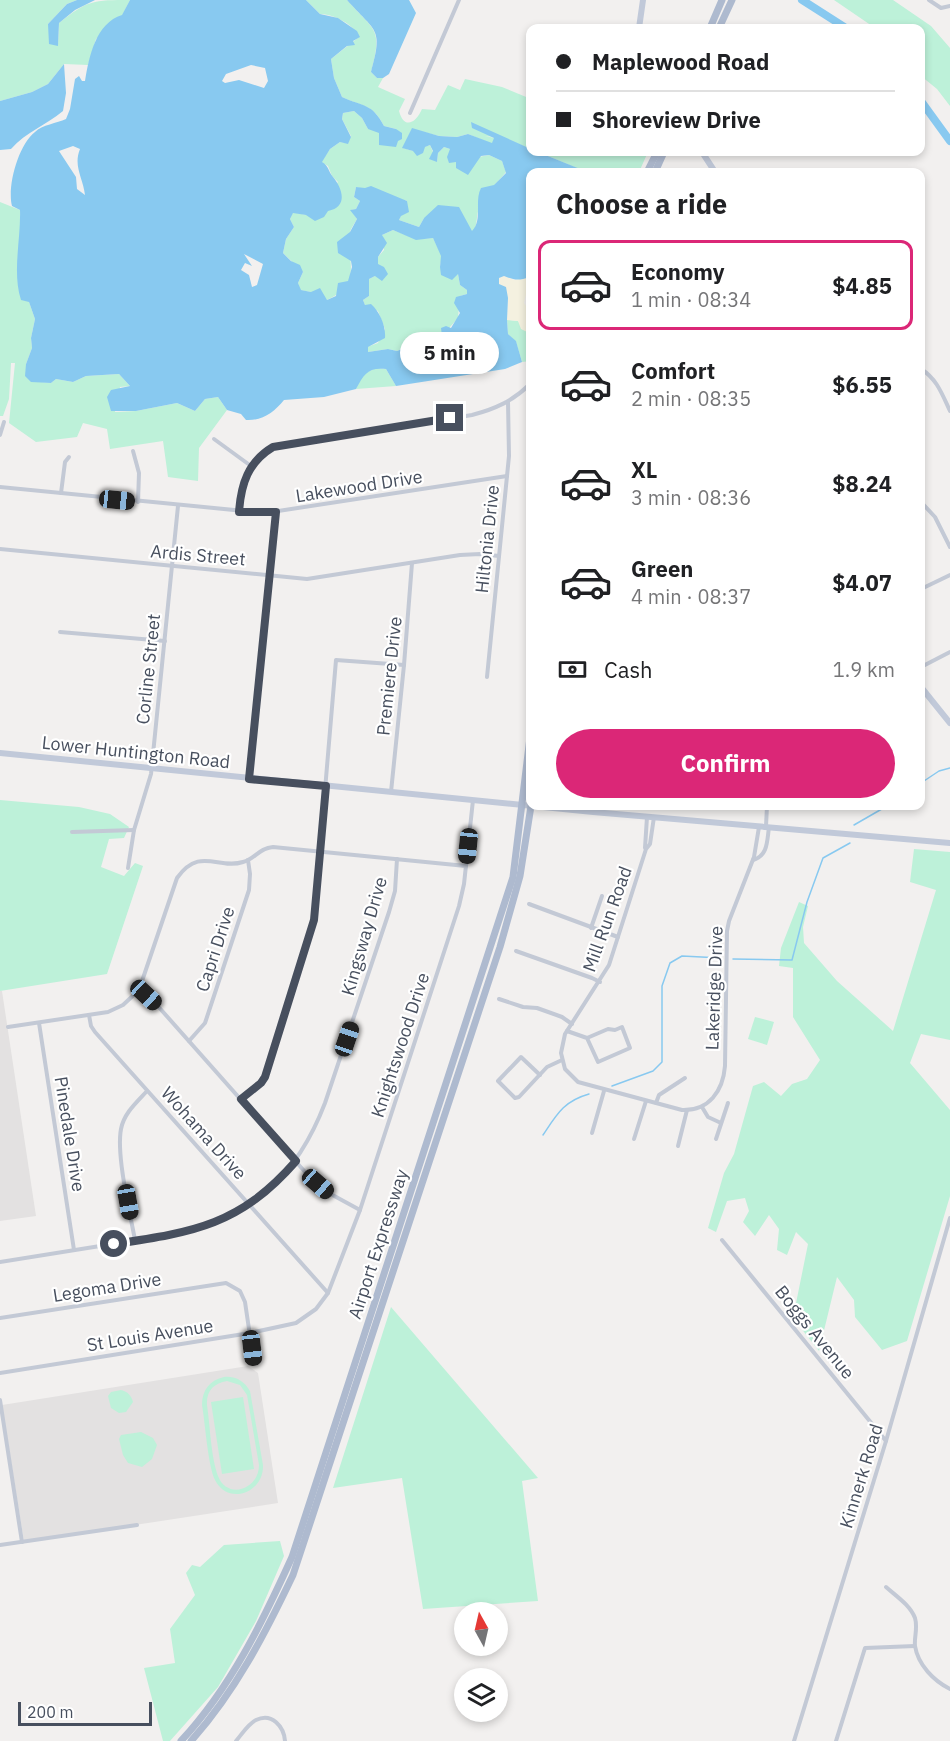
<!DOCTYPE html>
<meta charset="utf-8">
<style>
body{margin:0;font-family:"IBM Plex Sans",sans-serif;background:#f6f6f6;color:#202124;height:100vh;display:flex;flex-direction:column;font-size:22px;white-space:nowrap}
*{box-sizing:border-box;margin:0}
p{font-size:20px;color:#757577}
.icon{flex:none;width:33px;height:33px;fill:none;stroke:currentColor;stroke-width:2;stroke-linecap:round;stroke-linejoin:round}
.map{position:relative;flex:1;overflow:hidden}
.drawer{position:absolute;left:526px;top:168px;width:399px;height:642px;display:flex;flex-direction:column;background:#fff;border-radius:12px;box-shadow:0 3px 9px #0003}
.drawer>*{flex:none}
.guide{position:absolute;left:526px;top:24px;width:399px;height:132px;border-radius:12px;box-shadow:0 3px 9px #0003;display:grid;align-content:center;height:132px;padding:0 30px;background:#fff}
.needle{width:39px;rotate:352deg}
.tools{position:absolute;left:454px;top:1602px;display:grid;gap:12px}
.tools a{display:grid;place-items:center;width:54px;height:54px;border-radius:50%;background:#fff;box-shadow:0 3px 9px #0003;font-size:30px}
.scale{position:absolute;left:18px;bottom:15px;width:134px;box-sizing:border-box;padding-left:6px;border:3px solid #474f5e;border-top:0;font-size:16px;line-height:21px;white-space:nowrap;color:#474f5e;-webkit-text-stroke:4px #fff;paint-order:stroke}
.end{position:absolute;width:27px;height:27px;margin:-14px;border:8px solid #474f5e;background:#fff;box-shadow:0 0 0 3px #fff}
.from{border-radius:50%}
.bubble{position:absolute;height:42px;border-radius:21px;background:#fff;box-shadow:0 3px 9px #0003;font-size:20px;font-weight:800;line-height:42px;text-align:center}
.car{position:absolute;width:18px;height:36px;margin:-18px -9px;border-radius:8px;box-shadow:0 0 4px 2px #0007;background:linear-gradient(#222 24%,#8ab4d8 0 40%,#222 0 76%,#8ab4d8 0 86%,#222 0)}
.guide b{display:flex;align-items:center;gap:21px;height:57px;font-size:22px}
.guide b+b{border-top:2px solid #e0e0e0}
.guide i{width:15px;height:15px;background:#202124}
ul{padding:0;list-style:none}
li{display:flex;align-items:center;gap:18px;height:90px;margin:0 12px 9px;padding:0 18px;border:3px solid transparent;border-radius:12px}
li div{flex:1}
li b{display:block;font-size:22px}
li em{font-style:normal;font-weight:800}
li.on{border-color:#db2777}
li>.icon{width:54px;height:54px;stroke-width:1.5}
h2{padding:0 30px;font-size:27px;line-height:72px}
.pay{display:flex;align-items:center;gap:15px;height:66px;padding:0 30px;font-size:22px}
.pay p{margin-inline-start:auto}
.primary-button{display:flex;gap:12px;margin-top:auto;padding:12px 30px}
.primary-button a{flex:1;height:69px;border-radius:36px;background:#db2777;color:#fff;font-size:24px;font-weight:800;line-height:69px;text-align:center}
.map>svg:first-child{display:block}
.education{fill:#e3e1e1}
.green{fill:#bdf1d9;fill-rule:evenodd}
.sand{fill:#f4f1e0}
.water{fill:#88c9f0;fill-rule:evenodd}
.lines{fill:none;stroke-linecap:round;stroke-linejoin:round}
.stream{stroke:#88c9f0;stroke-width:1.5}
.river{stroke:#88c9f0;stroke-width:8}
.street{stroke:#c3c9d5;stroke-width:4}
.secondary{stroke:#c1c9d9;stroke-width:6}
.primary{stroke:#aebacf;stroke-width:7}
.route{stroke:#474f5e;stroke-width:8}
.labels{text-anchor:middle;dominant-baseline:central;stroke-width:4.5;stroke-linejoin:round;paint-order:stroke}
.street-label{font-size:18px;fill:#474f5e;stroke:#fff}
</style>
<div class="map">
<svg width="950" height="1741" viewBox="0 0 950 1741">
<rect width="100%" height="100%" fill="#f2f0ef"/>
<!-- education -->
<g class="education">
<polygon points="0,991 2,991 36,1216 0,1221"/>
<polygon points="248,1366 258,1373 278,1503 24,1542 2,1405"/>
</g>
<!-- green -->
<g class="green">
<path d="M0,0H77L67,4L48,24L58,45L59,23C88,0 93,0 130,0L122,16L96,39L88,65L64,64L48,84L32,92L0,101Z"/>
<path d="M306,0H347C375,32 383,27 371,72L377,78H383L378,87L405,99L399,111C404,130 416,123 422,109L435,110L448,85L460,90L465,79L502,87L531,99V149L504,138L485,136L495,138L492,144L468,134L457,137L439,136L412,129L403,148L413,151L430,145L437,162L438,153L444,147L450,149L452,162L489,155L502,161L506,172C497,183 484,195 479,208C476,216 478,224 473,232L424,218L419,227L399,220L407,201L356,187L354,197L360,201L356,209L351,210L357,219C355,223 351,228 350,232C345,259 365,283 327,300L311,292L300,290L298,283L303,272L283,253L286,239L294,227L290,219L293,212L306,215L338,182L332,176L328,166L321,162L330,149L340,142L348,143L351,136L342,119L343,113L354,111L362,118L368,129H396L384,126C373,104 363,107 342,97L334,78L331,59L359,37C354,24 333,14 320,14Z"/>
<polygon points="834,0 893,0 931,26 950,48 950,106 937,89 921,76 921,28 875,28"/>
<polygon points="538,152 648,152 639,172 585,172 584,171"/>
<polygon points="0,202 20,210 29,302 35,319 31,338 32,348 26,364 31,381 51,383 56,379 73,382 86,376 119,374 130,386 120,387 115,412 136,411 177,403 195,411 205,399 218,397 227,410 199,448 198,481 168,477 163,441 110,449 107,429 83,423 77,437 36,442 9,423 15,363 11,363 9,399 3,416 0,416"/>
<polygon points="393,230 416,239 433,238 442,256 440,266 458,274 460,285 467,290 467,294 460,296 458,318 442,336 423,340 397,351 388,349 368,352 367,347 378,343 385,329 378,311 365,305 363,300 369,296 369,279 375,276 378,257 384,250 382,235"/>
<polygon points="507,320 518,321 529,332 531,332 531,361 522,362 516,342 508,334"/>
<polygon points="376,368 386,369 396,386 356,389 363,374"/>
<polygon points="0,800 79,807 110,814 129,827 124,838 109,839 101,867 124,876 135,863 143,866 107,974 0,991"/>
<polygon points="914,849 950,852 950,1040 921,1034 910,1063 950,1110 950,1196 907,1341 882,1350 855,1317 854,1300 837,1277 819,1351 793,1318 808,1244 796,1232 787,1255 777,1250 779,1229 769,1215 755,1236 743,1222 749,1211 745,1198 727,1201 716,1232 708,1228 724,1173 734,1154 753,1086 764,1082 781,1096 792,1084 807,1079 820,1060 793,1017 793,968 779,966 781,948 799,902 808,906 803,927 804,943 837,981 893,1031 936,890 910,882"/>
<polygon points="755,1017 774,1022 767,1045 748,1039"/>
<polygon points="391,1307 538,1478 522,1481 538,1601 423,1609 402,1478 333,1488"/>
<path d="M224,1377C236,1376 244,1381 250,1391L263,1465C264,1493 228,1506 215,1480C208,1466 205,1422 202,1405C202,1390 210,1380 224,1377ZM227,1381L240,1385L247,1395L259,1465C259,1490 227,1500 218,1476C211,1457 210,1425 207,1405C206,1391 214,1383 227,1381Z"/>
<path d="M121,1390C128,1392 131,1395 133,1402L126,1412L119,1413L111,1408L108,1396L111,1392Z"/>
<polygon points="243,1397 254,1469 222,1474 211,1402"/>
<polygon points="141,1432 153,1438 157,1445 152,1459 142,1467 128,1463 123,1455 119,1439 121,1435"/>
<polygon points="280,1541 284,1556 256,1621 218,1687 170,1741 163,1741 144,1668 175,1663 170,1629 195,1595 186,1573 192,1565 200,1567 224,1545"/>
</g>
<!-- sand -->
<polygon class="sand" points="531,267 531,287 527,290 524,303 531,313 531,332 529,333 521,329 518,321 507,320 508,298 499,284 499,278 504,276 514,280 529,277"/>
<!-- water -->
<g class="water">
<polygon points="77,0 95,0 75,10 59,23 58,46 49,44 48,24 67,4"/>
<path d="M130,0H306L320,14L338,18L357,31L360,37L353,41L355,45L347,46L331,59L334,78L342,97C364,107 372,103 384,126L396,129L402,133V139L398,141L396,147L379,145V133L368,129L362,118L354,111L343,113L342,119L351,137L348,144L340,142L330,149L322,162C329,166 328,171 333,177C343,189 348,207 328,211L324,217L315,221L306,215L293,213L290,219L294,227L286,239L283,253L291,261L300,265L303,272L298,283L301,290L311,292L320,288L327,300L336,296L338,283L348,281L352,267L351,261L338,253L337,242L350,232L357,219L350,210L356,209L360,201L354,197L356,187L365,188L371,186L407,201L409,212L401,216L399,220L419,227L424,218L438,205L459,207L472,231C483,220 474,201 481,188L494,185L506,173L502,161L489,155L481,156L468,175L456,168V162L449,163L447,157L450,149L444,147L438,153L437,162L429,159L433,151L430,145L425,147L423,153L417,156L413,151L402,148L412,128L439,136L457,137L468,134L492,143L494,138L472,128L471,122L531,149V152H538L585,171V172H531V267L529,277C519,281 514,280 504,276L499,278V284L506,287L508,298L507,320L508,334L516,341L522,362L505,369L396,386L386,369C368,367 364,374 356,389L324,397L284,400C274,412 263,421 246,420L241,414L227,410L218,397L205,399L195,411L177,403L136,411H111L107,397L111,390L130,386L119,374L86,376L73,382L56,379L51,383L31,382L25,376L26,364L32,348L31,338L35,319L29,302L21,300C12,272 21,239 20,210L12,206C7,187 18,145 35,132C42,125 57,123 66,119L70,109L75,79L79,76L82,81H85C89,56 96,23 122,15ZM251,65L265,68L268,81L264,88L239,80L225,83L222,81L226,74ZM73,146L80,149C73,166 83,178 85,195L77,189L76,177L59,151ZM393,230L416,240L433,238L441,256L440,267L441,275L452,280L458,274L460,285L467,290V294L456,297L454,303L460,313L451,328L446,326L441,328L442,336L424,340L397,351L388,349L368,352V347L385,338C386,326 380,312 371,304L365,305L363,300L369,296V279L375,276L382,281L388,274L384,267L378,264V257L387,243L382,235ZM244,254L263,264L257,285L252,287L249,275L241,270L245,263L252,266Z"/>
<path d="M347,0H409L416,13L389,74L383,78H377L371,72C384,27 375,32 347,0Z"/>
<path d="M64,64L66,93L63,111C46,125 26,132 11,149L0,150V101L32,92L48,84Z"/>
</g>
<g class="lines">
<!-- stream -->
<g class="stream">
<polyline points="921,783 939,771 950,768"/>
<polyline points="854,825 887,806"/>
<polyline points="733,959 792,960 807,902 823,858 850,843"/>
<polyline points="612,1086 653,1071 662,1062 662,986 670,963 682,956 721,958"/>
<path d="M543,1135C557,1114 564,1101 589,1094"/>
</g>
<!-- river -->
<g class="river">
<polyline points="802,0 846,28"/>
<polyline points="921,101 950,141"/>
</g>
<!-- street -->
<g class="street">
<polyline points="929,0 941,8 950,6"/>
<polyline points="410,113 459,0"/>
<path d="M921,369C937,379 942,394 950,411"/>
<polyline points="0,435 4,422"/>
<polyline points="214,439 251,466"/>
<polyline points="133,451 139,473 138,502"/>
<polyline points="0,487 265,513 507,476"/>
<polyline points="61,493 65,462 69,457"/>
<polyline points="921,502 935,517 950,547"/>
<path d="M239,512C241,484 248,462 273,448L472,415C495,409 513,401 530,384"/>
<polyline points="0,549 307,579 460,555 480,554 499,556"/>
<polyline points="921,589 950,575"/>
<polyline points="60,632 165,641"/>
<polyline points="921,667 950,652"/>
<polyline points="487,677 509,456 508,402"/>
<polyline points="249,777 276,512"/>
<polyline points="391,792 404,665 412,563"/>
<path d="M654,817L650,844L646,849L609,965L565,1034L561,1053L565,1069L578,1082L682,1110C709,1111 723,1091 725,1066L727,931L729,921L754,857L759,827"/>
<polyline points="766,826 767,806"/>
<polyline points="72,832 134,830"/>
<polyline points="645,848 647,817"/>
<path d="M753,860C768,856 767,841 769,827"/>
<polyline points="128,868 134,830 151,774 178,506"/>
<polyline points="529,904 618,937"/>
<polyline points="591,928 602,896"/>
<polyline points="516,951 592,978 600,982"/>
<polyline points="139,990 156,1004 306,1173 327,1192 360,1210"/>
<polyline points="499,999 523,1007 537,1008 562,1017 572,1024"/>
<polyline points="89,1015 91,1026 95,1032 328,1293"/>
<polyline points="39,1023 74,1250"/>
<path d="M8,1027L108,1012L123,1005L139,990L177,878C200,846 218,870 243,862C255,859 259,848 273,847L466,866"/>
<polyline points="567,1031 587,1038 608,1029 615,1030 622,1027 630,1048 598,1062 587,1038"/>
<polyline points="189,1041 205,1023 249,890 250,874 248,860"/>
<polyline points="540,1075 521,1057 498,1081 515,1098 519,1097 547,1067 562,1060"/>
<polyline points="241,1099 261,1083 265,1077 314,920 336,660 404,665"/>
<polyline points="656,1103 659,1095 685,1078"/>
<polyline points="702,1107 708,1117 721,1123"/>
<polyline points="592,1133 604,1091"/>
<polyline points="634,1139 646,1101"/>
<polyline points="716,1139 728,1103"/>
<polyline points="678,1146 687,1110"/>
<path d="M135,1240C130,1213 116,1155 121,1129C124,1113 137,1102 147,1091"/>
<polyline points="722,1240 886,1441"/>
<path d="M0,1262L175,1234C253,1217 297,1176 325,1103L389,912L395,891L397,859"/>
<polyline points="0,1318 226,1283 240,1291 245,1302 254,1363"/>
<polyline points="0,1373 250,1333 296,1323 316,1309 328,1293 360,1210 459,906 464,884 473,800"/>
<polyline points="0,1400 22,1542"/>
<polyline points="0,1545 137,1525"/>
<path d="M886,1587C896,1596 910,1605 915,1618C918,1628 914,1637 915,1646C918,1665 934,1681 950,1689"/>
<path d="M236,1741C242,1734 248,1724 256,1720C272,1712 284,1727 285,1741"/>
<polyline points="794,1741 886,1441 950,1218"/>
<polyline points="836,1741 865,1648 915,1646"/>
</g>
<!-- secondary -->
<g class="secondary">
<polyline points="639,28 643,0"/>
<polyline points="702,152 715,172"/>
<polyline points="921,687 950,723"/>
<polyline points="0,753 593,812 950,843"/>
</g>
<!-- primary -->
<g class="primary">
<polyline points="710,28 722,0"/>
<polyline points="719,28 732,0"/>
<polyline points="647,172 657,152"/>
<polyline points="655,172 664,152"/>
<path d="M181,1741C231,1687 262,1623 292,1557L513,877L531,729"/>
<path d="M191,1741C235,1692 265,1634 293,1575L500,947L520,876L531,806"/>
</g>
</g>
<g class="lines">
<!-- route -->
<path class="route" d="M114,1244C195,1232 240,1225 296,1161L241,1099L261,1083L265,1077L314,920L326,786L249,779L276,512H239C241,484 248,462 273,447L450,418"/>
</g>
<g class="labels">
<!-- street labels -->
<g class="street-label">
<text transform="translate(359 486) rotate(-9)">Lakewood Drive</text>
<text transform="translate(487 539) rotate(-84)">Hiltonia Drive</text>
<text transform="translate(198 555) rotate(5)">Ardis Street</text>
<text transform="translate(148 669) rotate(-84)">Corline Street</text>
<text transform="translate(389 676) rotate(-84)">Premiere Drive</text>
<text transform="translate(136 752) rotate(6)">Lower Huntington Road</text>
<text transform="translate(607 919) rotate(-70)">Mill Run Road</text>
<text transform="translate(364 936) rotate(-74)">Kingsway Drive</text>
<text transform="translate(215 949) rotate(-72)">Capri Drive</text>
<text transform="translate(714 988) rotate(-88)">Lakeridge Drive</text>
<text transform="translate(400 1045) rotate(-72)">Knightswood Drive</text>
<text transform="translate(204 1133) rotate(48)">Wohama Drive</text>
<text transform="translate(70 1134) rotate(81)">Pinedale Drive</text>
<text transform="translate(378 1244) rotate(-72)">Airport Expressway</text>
<text transform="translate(107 1287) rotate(-9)">Legoma Drive</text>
<text transform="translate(815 1332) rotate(51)">Boggs Avenue</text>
<text transform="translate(150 1335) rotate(-9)">St Louis Avenue</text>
<text transform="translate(861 1476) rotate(-73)">Kinnerk Road</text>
</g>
</g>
</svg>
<div class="tools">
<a><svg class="needle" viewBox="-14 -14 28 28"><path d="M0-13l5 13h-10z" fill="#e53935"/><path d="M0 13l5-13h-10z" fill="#757577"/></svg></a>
<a><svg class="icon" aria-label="layers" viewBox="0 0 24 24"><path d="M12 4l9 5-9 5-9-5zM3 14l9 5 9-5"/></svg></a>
</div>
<div class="scale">200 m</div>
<i class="end from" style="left:114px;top:1244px"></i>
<i class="end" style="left:450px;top:418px"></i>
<div class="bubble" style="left:400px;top:332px;width:99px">5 min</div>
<i class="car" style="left:117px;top:500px;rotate:96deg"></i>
<i class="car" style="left:468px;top:846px;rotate:186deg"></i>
<i class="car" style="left:146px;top:995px;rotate:133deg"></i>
<i class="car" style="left:347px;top:1039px;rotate:19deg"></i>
<i class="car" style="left:318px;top:1184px;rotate:131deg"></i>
<i class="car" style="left:128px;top:1202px;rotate:170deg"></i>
<i class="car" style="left:252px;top:1348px;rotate:173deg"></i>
<div class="guide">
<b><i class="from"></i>Maplewood Road</b>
<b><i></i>Shoreview Drive</b>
</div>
<section class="drawer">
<h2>Choose a ride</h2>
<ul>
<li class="on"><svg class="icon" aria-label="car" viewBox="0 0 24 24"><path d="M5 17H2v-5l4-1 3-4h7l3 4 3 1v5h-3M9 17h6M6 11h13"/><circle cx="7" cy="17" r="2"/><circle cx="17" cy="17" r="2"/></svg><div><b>Economy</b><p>1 min · 08:34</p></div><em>$4.85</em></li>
<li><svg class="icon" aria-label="car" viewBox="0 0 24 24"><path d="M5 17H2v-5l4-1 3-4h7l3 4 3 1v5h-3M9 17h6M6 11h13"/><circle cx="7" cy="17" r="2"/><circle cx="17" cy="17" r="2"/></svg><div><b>Comfort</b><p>2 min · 08:35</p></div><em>$6.55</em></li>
<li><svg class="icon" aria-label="car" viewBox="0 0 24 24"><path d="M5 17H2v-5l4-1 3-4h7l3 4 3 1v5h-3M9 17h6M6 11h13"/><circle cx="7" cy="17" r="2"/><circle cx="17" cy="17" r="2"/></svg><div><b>XL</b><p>3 min · 08:36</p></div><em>$8.24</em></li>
<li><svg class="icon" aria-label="car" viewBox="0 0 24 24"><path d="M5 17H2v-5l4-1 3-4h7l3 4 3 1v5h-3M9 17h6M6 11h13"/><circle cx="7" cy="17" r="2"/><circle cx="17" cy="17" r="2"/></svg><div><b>Green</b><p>4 min · 08:37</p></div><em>$4.07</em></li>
</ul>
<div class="pay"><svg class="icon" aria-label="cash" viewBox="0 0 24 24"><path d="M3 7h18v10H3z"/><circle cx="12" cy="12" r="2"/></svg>Cash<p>1.9 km</p></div>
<div class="primary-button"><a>Confirm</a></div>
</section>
</div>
